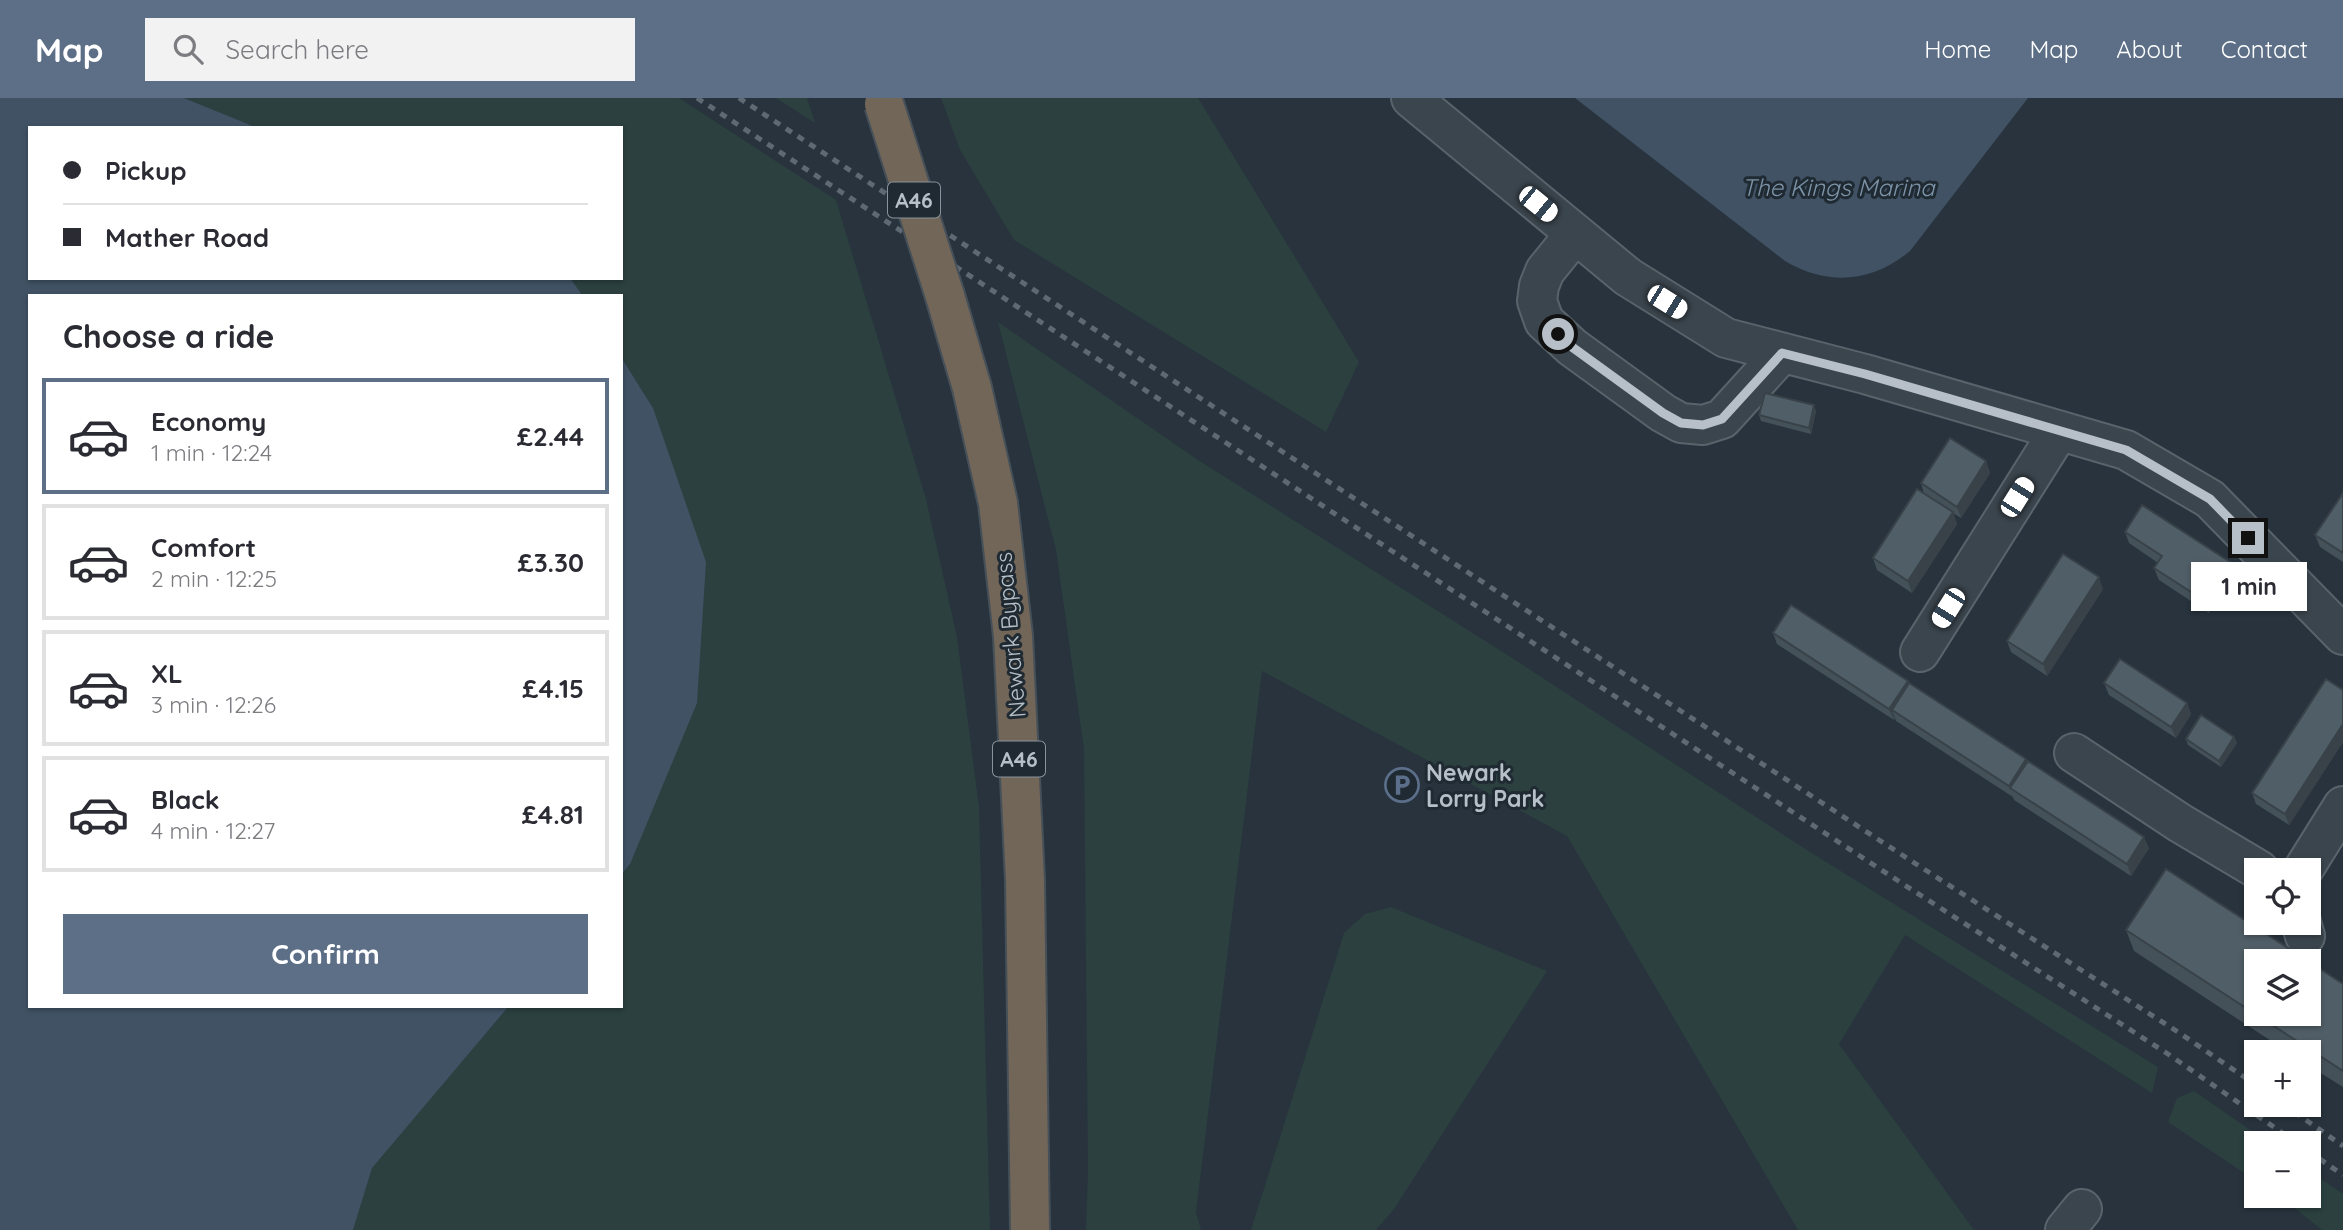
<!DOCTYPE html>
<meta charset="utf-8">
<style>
body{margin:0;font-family:Quicksand,sans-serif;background:#f2f2f3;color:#2b2b33;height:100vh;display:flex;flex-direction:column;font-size:26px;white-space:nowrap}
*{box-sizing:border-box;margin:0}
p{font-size:23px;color:#7c7c81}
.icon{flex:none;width:38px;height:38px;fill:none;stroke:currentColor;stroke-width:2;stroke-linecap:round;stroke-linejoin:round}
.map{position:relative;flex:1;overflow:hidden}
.panel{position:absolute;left:28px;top:196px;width:595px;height:714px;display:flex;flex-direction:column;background:#fff;border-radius:0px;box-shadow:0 2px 5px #0004}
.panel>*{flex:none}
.hud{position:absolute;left:28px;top:28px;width:595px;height:154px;border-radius:0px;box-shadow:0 2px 5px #0004;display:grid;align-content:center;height:154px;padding:0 35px;background:#fff}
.buttons{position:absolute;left:2244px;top:760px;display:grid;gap:14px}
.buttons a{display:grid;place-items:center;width:77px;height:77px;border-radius:0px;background:#fff;box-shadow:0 2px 5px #0004;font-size:35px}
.end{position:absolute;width:32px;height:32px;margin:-16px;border:9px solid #b7c0c8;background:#111;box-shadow:0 0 0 4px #111}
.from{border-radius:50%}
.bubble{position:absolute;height:49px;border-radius:0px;background:#fff;box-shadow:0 2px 5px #0004;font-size:23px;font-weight:800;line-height:49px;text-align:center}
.car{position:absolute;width:21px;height:42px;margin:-21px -10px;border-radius:9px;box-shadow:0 0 5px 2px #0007;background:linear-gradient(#fff 24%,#345 0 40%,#fff 0 76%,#345 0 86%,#fff 0)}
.hud b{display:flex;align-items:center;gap:24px;height:66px;font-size:26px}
.hud b+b{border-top:2px solid #e1e1e2}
.hud i{width:18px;height:18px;background:#2b2b33}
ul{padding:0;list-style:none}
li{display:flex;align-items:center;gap:21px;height:116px;margin:0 14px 10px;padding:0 21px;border:4px solid #e1e1e2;border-radius:0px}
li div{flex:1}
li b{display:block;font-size:26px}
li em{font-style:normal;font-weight:800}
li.current{border-color:#5c6f87}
li>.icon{width:63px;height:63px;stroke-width:1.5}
h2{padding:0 35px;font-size:32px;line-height:84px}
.action{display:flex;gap:14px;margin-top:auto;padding:14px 35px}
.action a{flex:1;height:80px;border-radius:0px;background:#5c6f87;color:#fff;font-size:28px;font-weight:800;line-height:80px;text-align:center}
header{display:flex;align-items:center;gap:42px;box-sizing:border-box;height:98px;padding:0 35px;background:#5c6f87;color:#fff}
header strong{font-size:33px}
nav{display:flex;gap:38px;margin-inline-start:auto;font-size:24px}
.search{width:490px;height:63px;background:#f2f2f3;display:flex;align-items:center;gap:18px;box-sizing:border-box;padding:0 24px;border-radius:0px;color:#7c7c81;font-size:26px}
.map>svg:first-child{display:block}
.green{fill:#2b403f}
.water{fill:#405264}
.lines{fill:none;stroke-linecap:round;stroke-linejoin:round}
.minor-casing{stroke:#59636b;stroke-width:42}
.highway-casing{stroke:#465058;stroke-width:42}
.minor{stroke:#3b454d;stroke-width:38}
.highway{stroke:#726659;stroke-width:38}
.rail{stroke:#5e6973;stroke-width:5;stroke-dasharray:7 7;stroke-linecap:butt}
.highway-bridge-casing{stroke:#465058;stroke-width:42;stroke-linecap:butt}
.highway-bridge{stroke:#726659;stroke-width:38}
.wall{fill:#455159}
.shaded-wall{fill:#384248}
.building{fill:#505e67;stroke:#384248;stroke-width:2}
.route{stroke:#b7c0c8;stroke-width:9}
.labels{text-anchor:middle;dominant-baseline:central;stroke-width:6;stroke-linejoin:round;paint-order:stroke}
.shield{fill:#202a32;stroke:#8a939b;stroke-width:2}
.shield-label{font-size:21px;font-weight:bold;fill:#b7c0c8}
.street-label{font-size:23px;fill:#b7c0c8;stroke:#202a32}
.poi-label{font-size:23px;font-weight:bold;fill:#b7c0c8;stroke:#202a32;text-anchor:start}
.water-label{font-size:24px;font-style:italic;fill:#7c93a8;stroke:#202a32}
</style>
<header>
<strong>Map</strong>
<div class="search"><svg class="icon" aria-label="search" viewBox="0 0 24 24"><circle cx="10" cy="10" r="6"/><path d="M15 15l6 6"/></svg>Search here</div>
<nav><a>Home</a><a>Map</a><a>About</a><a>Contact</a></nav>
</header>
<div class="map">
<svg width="2343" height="1132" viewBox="0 0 2343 1132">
<rect width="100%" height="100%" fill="#28333d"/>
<!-- green -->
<g class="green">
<polygon points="184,0 679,0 836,102 926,401 957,539 979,709 990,1132 353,1132 371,1070 509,908 621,908 621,777 630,766 653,310 621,259 621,198 583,198 570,180 621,180 621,30 258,30"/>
<polygon points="776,0 807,0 815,25"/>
<polygon points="941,0 1198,0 1359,264 1326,334 1014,142 960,52"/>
<polygon points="998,224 1198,362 1506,556 1810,754 2158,969 2152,995 1905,837 1839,946 1974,1132 1798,1132 1567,738 1262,573 1196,1114 1201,1132 1086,1132 1088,1073 1084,651 1056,452"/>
<polygon points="1391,809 1547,873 1394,1111 1376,1132 1251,1132 1344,835 1365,816"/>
<polygon points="2194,993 2269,1045 2256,1045 2256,1083 2168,1024 2177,1000"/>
<polygon points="2308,1072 2343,1096 2343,1132 2322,1132 2278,1097 2308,1097"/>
</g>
<!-- water -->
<g class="water">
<polygon points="0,0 184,0 258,30 30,30 30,180 570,180 583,198 30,198 30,908 509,908 372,1070 353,1132 0,1132"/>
<path d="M1575,0H2028L1910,153C1872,185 1827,188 1785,163Z"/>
<polygon points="621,259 653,310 706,464 697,605 630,766 621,777"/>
</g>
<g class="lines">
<!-- minor casing -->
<g class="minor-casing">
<g id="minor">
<polyline points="1411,0 1628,179 1726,240 1865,276 2126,352 2210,401 2343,537"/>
<polyline points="1575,136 1545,173 1539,188 1537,203 1544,223 1572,249 1663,315 1681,325 1703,327 1722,321 1782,255"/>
<polyline points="1920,554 2059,333"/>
<polyline points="2074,655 2180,725 2259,772"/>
<polyline points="2303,772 2343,708"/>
<polyline points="2301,824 2305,838"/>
<polyline points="2065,1132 2082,1111"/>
</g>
</g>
<!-- highway casing -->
<g class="highway-casing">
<polyline id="highway" points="945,198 972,290 998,405 1013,538 1025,782 1030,1132"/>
</g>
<!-- minor -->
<use href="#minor" class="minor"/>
<!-- highway -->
<use href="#highway" class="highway"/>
<!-- rail -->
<g class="rail">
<polyline points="697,0 1903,786 2168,956 2297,1045"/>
<polyline points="739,0 1916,766 2181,936 2256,987"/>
<polyline points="2283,1006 2343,1048"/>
<polyline points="2308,1053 2343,1077"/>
</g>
<!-- highway-bridge casing -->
<g class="highway-bridge-casing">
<polyline id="highway-bridge" points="884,6 945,198"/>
</g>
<!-- highway-bridge -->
<use href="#highway-bridge" class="highway-bridge"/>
</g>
<!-- wall -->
<g class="wall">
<polygon points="1816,313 1811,336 1761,323 1759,317"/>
<polygon points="1986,363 1990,375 1961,420 1953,415 1957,426 1912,495 1877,472 1873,460 1924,396 1921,385"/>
<polygon points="2343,395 2343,464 2320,449 2315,437"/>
<polygon points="2125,434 2234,476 2209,515 2159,482 2154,470 2158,465 2129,445"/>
<polygon points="2103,491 2047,578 2011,554 2007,543"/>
<polygon points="1773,535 1909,586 2027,664 2149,750 2131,778 2014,702 2013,699 1896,623 1895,620 1894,622 1777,546"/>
<polygon points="2104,585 2187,605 2191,616 2176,640 2109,597"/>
<polygon points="2343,592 2343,644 2289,727 2256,706 2252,695"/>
<polygon points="2234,639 2237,645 2221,669 2188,647 2186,641"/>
<polygon points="2126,832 2343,886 2343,989 2308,967 2308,954 2288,954 2134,853"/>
</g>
<!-- shaded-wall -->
<g class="shaded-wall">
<polygon points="1814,307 1816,313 1811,336 1809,330"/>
<polygon points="1986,363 1990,375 1961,420 1957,409"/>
<polygon points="1953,414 1957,426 1912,495 1908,483"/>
<polygon points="2230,464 2234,476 2209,515 2205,503"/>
<polygon points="2099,479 2103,491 2047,578 2043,566"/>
<polygon points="1908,583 1912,595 1892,612 1895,620 1894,622 1889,611"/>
<polygon points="2187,605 2191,616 2176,640 2171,629"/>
<polygon points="2343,626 2343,644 2289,727 2285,716"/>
<polygon points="2234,639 2237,645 2221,669 2219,663"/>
<polygon points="2026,661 2030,672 2010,690 2013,699 2009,688"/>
<polygon points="2144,739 2149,750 2131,778 2127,766"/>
</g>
<!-- building -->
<g class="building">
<polygon points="1765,295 1814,307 1809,330 1759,317"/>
<polygon points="1950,340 1986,363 1957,409 1921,385"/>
<polygon points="1917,391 1953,414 1908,483 1873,460"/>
<polygon points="2343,395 2343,455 2315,437"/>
<polygon points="2142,407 2230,464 2205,503 2154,470 2162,458 2125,434"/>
<polygon points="2063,456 2099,479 2043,566 2007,543"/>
<polygon points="1791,507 1908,583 1889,611 1773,535"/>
<polygon points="2120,561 2187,605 2171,629 2104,585"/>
<polygon points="2326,581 2343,592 2343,626 2285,716 2252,695"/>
<polygon points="1909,585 2026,661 2009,688 1892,612"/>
<polygon points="2201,617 2234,639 2219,663 2186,641"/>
<polygon points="2028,663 2144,739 2127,766 2010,690"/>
<polygon points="2166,771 2308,863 2256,863 2256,915 2308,915 2308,863 2343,886 2343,973 2126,832"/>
</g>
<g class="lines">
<!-- route -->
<polyline class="route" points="1558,236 1572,249 1663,315 1681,325 1703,327 1722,321 1782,255 1865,276 2126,352 2210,401 2248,440"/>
</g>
<!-- icons -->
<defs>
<g id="parking-ring" transform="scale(1.75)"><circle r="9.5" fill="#202a32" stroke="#5c6f8a" stroke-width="1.5"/><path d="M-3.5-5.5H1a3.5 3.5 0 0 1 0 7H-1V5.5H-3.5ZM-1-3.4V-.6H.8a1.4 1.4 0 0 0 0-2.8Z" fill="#5c6f8a"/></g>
</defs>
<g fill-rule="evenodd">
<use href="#parking-ring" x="1402" y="687"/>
</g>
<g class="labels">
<!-- shield labels -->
<g class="shield">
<rect x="888" y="84.5" width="52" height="35" rx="5"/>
<rect x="993" y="643.5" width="52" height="35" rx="5"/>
</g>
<g class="shield-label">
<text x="914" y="102">A46</text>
<text x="1019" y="661">A46</text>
</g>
<!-- street labels -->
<g class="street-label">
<text transform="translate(1010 537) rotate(-95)">Newark Bypass</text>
</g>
<!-- poi labels -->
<g class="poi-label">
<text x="1426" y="674">Newark<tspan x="1426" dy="26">Lorry Park</tspan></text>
</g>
<!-- water labels -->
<g class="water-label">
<text x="1838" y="89">The Kings Marina</text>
</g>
</g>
</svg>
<div class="buttons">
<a><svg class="icon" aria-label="locate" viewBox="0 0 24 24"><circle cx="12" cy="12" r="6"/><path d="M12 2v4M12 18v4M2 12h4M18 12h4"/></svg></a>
<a><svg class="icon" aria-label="layers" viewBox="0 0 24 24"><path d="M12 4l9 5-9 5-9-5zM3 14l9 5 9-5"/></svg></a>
<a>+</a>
<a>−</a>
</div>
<i class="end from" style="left:1558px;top:236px"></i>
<i class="end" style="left:2248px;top:440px"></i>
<div class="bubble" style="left:2191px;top:464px;width:116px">1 min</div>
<i class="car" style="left:1538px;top:106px;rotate:129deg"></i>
<i class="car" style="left:1667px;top:204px;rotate:122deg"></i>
<i class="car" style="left:2017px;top:399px;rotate:32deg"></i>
<i class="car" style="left:1948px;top:510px;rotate:212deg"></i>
<div class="hud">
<b><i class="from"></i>Pickup</b>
<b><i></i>Mather Road</b>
</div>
<section class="panel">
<h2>Choose a ride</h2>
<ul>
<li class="current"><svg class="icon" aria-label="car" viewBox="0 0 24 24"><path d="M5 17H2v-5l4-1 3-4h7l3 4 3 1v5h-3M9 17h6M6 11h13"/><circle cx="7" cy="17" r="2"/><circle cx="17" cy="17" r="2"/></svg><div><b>Economy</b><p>1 min · 12:24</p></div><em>£2.44</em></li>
<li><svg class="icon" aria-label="car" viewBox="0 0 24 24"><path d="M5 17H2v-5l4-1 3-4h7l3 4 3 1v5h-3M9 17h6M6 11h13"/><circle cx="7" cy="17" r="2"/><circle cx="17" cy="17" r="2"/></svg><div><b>Comfort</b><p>2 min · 12:25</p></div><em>£3.30</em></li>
<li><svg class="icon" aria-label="car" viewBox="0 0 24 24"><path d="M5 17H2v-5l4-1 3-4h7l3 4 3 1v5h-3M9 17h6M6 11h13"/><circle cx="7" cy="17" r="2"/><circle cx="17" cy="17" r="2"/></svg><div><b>XL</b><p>3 min · 12:26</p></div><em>£4.15</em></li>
<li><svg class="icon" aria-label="car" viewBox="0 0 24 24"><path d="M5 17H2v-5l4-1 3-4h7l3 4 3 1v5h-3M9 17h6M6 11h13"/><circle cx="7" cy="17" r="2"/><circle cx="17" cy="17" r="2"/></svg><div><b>Black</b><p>4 min · 12:27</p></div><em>£4.81</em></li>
</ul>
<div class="action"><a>Confirm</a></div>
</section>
</div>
